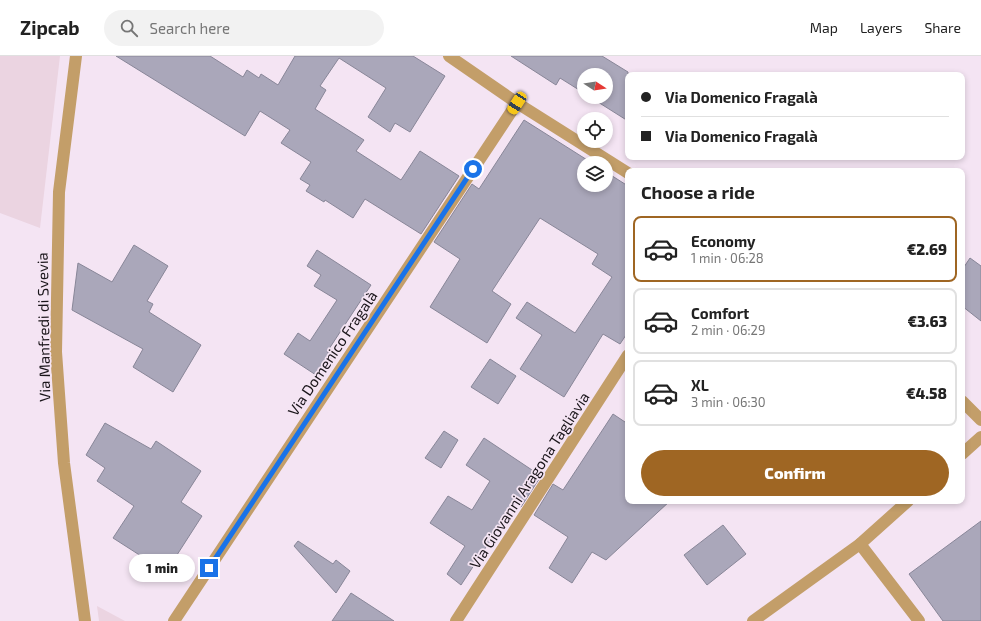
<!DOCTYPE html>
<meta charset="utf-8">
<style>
body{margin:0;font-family:"Exo 2",sans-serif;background:#f2f2f2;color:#222;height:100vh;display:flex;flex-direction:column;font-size:15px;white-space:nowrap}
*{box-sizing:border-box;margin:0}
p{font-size:13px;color:#767676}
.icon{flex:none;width:22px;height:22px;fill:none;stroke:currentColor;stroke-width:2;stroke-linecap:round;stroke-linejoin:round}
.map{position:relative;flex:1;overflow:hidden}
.panel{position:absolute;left:625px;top:112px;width:340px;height:336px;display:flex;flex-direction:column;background:#fff;border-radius:8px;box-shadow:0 2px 6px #0003}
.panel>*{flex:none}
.top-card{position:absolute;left:625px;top:16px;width:340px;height:88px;border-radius:8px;box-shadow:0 2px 6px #0003;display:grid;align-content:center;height:88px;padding:0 16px;background:#fff}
.needle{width:26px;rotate:102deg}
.controls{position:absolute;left:577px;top:12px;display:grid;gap:8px}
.controls a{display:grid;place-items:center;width:36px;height:36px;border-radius:50%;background:#fff;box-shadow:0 2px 6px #0003;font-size:20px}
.end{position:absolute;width:18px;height:18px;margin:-9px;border:5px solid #1a73e8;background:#fff;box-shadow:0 0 0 2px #fff}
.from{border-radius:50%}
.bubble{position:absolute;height:28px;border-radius:14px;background:#fff;box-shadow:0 2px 6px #0003;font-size:13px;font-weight:800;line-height:28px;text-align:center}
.car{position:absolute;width:12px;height:24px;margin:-12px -6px;border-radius:5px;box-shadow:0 0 3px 1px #0007;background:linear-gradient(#f5c518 24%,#345 0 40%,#f5c518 0 76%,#345 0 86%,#f5c518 0)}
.top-card b{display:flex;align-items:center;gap:14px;height:38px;font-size:15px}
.top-card b+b{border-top:1px solid #e0e0e0}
.top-card i{width:10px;height:10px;background:#222}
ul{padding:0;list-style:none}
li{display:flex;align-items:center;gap:12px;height:66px;margin:0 8px 6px;padding:0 8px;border:2px solid #e0e0e0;border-radius:8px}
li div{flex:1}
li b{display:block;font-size:15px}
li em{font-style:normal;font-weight:800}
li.selected{border-color:#9f6623}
li>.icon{width:36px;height:36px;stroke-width:1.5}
h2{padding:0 16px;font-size:18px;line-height:48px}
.button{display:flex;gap:8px;margin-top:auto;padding:8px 16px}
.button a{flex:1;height:46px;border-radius:24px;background:#9f6623;color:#fff;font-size:16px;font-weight:800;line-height:46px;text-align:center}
header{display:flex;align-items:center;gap:24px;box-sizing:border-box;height:56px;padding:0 20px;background:#fff;border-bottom:1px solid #e0e0e0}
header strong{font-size:19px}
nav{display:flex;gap:22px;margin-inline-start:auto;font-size:14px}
.search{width:280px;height:36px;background:#f2f2f2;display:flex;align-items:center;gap:10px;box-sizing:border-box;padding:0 14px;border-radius:22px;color:#767676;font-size:15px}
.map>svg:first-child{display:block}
.industrial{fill:#ebd4e1}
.building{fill:#aaa7ba;stroke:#888698}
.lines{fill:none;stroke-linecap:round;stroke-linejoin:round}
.minor{stroke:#c39e69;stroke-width:12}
.route{stroke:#1a73e8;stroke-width:5}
.labels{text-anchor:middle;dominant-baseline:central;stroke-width:3.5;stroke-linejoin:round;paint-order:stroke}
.street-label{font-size:15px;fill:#1a151a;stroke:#f4e4f3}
</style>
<header>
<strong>Zipcab</strong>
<div class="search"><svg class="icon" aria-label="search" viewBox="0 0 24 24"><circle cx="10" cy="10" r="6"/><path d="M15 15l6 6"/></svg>Search here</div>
<nav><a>Map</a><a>Layers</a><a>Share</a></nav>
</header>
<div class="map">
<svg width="981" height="565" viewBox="0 0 981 565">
<rect width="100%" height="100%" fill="#f4e4f3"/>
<!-- industrial -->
<g class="industrial">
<polygon points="0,0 60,0 40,172 0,157"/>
<polygon points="97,550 125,565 99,565"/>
</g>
<!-- building -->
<g class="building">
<polygon points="116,0 210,0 243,21 247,14 259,22 261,18 278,29 295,0 413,0 445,20 410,76 395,67 390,76 368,61 386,32 339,2 320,30 326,34 315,53 364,84 356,95 401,124 420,95 459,120 421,178 365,143 353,162 325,144 324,146 306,135 310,129 300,123 311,106 281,87 290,74 260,55 245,80"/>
<polygon points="511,0 602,0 628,16 628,65 590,41 606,41 606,19 584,19 584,37 560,22 556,29"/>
<polygon points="524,64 592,107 584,107 584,129 606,129 606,116 628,130 628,276 620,288 603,278 564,341 520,313 542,279 516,262 527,246 575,277 612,221 592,208 598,198 540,162 492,235 511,248 487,287 430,251 460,203 434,186 472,128 479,133"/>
<polygon points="134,189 168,210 147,245 153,248 149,256 201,289 173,336 133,311 143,293 72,254 78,207 112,226"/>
<polygon points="317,194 371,229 327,296 333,299 319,321 284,298 298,277 310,285 337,244 314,230 321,219 307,210"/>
<polygon points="970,202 981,210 981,265 962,250 962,214"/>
<polygon points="490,303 516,320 498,348 471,331"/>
<polygon points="613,358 628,368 628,445 670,445 606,504 592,496 572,527 549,512 568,481 534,459 553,428 563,434"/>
<polygon points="105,367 151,393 156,385 201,415 181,446 202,460 166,516 113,482 134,450 97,425 105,412 86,399"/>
<polygon points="444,375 458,384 441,412 425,402"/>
<polygon points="484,382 541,420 521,451 515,447 461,529 447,518 465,490 430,467 448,440 472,454 490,425 466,409"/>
<polygon points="981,465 981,565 943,565 909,518"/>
<polygon points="723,469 746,498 707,529 684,499"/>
<polygon points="298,485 333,508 336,504 350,515 336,537 294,490"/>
<polygon points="351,537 394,565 332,565"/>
</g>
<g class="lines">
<!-- minor -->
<g class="minor">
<polyline points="76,0 59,136 56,296 64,407 85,565"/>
<polyline points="449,0 517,47 628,117"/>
<polyline points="962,345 981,364"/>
<polyline points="962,398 981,381"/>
<polyline points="860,488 919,565"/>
<polyline points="174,565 517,47"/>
<polyline points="456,565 628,299"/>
<polyline points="753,565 860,488 908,445"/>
</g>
</g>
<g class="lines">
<!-- route -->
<polyline class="route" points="209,512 473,113"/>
</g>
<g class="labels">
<!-- street labels -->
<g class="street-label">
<text transform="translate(43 271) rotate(-91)">Via Manfredi di Svevia</text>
<text transform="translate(332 297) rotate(-56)">Via Domenico Fragalà</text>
<text transform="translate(529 424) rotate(-57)">Via Giovanni Aragona Tagliavia</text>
</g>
</g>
</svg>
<div class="controls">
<a><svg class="needle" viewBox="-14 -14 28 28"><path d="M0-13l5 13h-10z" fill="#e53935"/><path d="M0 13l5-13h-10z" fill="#767676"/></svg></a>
<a><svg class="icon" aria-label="locate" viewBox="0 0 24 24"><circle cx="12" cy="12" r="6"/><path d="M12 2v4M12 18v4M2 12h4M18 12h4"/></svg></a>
<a><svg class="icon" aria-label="layers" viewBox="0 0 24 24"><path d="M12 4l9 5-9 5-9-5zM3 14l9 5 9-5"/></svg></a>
</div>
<i class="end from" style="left:473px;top:113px"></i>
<i class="end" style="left:209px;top:512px"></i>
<div class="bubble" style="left:129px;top:498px;width:66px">1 min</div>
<i class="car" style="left:517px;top:47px;rotate:213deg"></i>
<div class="top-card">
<b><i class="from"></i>Via Domenico Fragalà</b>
<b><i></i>Via Domenico Fragalà</b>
</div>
<section class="panel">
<h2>Choose a ride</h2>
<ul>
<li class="selected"><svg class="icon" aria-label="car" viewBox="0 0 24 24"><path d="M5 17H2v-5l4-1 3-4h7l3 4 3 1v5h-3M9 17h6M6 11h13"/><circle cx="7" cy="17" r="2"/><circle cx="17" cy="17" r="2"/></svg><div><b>Economy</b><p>1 min · 06:28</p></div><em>€2.69</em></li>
<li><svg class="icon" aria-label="car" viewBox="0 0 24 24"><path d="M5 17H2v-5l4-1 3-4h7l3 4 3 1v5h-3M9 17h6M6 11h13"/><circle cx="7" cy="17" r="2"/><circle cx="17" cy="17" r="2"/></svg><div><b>Comfort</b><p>2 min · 06:29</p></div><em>€3.63</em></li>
<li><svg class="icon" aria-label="car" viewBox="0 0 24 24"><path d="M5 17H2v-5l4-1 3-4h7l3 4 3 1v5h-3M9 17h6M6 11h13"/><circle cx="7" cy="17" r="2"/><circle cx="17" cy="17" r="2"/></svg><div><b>XL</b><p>3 min · 06:30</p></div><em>€4.58</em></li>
</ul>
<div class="button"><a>Confirm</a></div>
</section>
</div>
